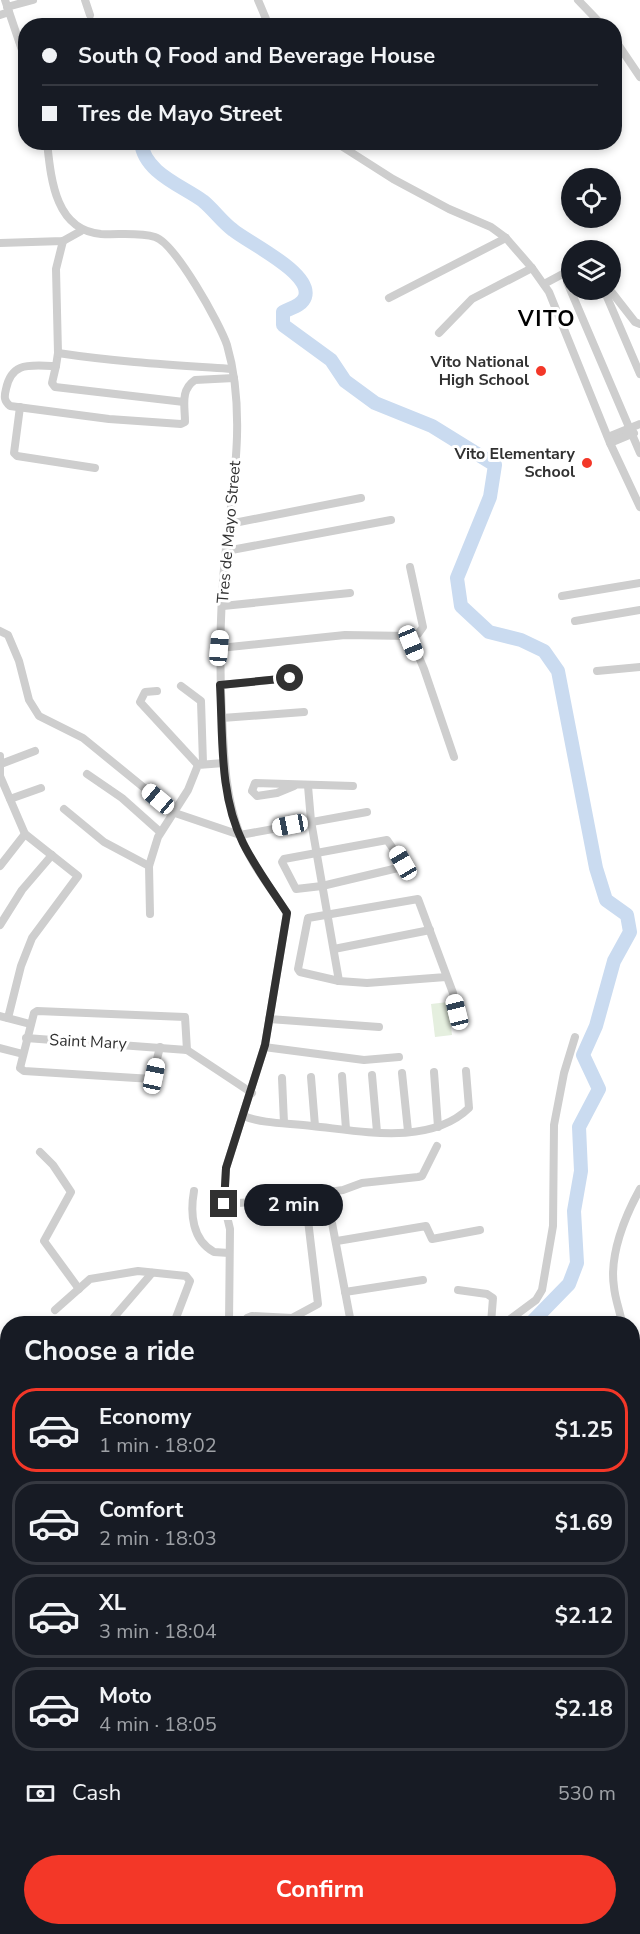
<!DOCTYPE html>
<meta charset="utf-8">
<style>
body{margin:0;font-family:"Nunito Sans",sans-serif;background:#20242c;color:#f1f3f6;height:100vh;display:flex;flex-direction:column;font-size:22px;white-space:nowrap}
*{box-sizing:border-box;margin:0}
p{font-size:20px;color:#9ea1a6}
.icon{flex:none;width:33px;height:33px;fill:none;stroke:currentColor;stroke-width:2;stroke-linecap:round;stroke-linejoin:round}
.map{position:relative;flex:1;overflow:hidden}
.panel{position:absolute;left:0px;top:1316px;width:640px;height:620px;display:flex;flex-direction:column;background:#171b24;border-radius:24px 24px 0 0;box-shadow:0 3px 9px #0003}
.panel>*{flex:none}
.hud{position:absolute;left:18px;top:18px;width:604px;height:132px;border-radius:24px;box-shadow:0 3px 9px #0003;display:grid;align-content:center;height:132px;padding:0 24px;background:#171b24}
.tools{position:absolute;left:561px;top:168px;display:grid;gap:12px}
.tools a{display:grid;place-items:center;width:60px;height:60px;border-radius:50%;background:#171b24;box-shadow:0 3px 9px #0003;font-size:30px}
.end{position:absolute;width:27px;height:27px;margin:-14px;border:8px solid #313131;background:#fff;box-shadow:0 0 0 3px #fff}
.from{border-radius:50%}
.bubble{position:absolute;height:42px;border-radius:21px;background:#171b24;box-shadow:0 3px 9px #0003;font-size:20px;font-weight:700;line-height:42px;text-align:center}
.car{position:absolute;width:18px;height:36px;margin:-18px -9px;border-radius:8px;box-shadow:0 0 4px 2px #0007;background:linear-gradient(#fff 24%,#345 0 40%,#fff 0 76%,#345 0 86%,#fff 0)}
.hud b{display:flex;align-items:center;gap:21px;height:57px;font-size:22px}
.hud b+b{border-top:2px solid #363941}
.hud i{width:15px;height:15px;background:#f1f3f6}
ul{padding:0;list-style:none}
li{display:flex;align-items:center;gap:18px;height:84px;margin:0 12px 9px;padding:0 12px;border:3px solid #363941;border-radius:24px}
li div{flex:1}
li b{display:block;font-size:22px}
li em{font-style:normal;font-weight:700}
li.active{border-color:#f33728}
li>.icon{width:54px;height:54px;stroke-width:1.5}
h2{padding:0 24px;font-size:27px;line-height:72px}
.pay{display:flex;align-items:center;gap:15px;height:66px;padding:0 24px;font-size:22px}
.pay p{margin-inline-start:auto}
.cta{display:flex;gap:12px;margin-top:auto;padding:12px 24px}
.cta a{flex:1;height:69px;border-radius:36px;background:#f33728;color:#fff;font-size:24px;font-weight:700;line-height:69px;text-align:center}
.map>svg:first-child{display:block}
.green{fill:#e5efdf}
.lines{fill:none;stroke-linecap:round;stroke-linejoin:round}
.river{stroke:#cadbf0;stroke-width:14}
.minor{stroke:#cecece;stroke-width:8}
.highway{stroke:#989898;stroke-width:12}
.route{stroke:#313131;stroke-width:8}
.poi-dot{fill:#f33728;stroke:#fff;stroke-width:2}
.labels{text-anchor:middle;dominant-baseline:central;stroke-width:6;stroke-linejoin:round;paint-order:stroke}
.poi-label{font-size:16px;font-weight:bold;fill:#313131;stroke:#fff;text-anchor:end}
.street-label{font-size:16px;fill:#313131;stroke:#fff}
.district-label{font-size:22px;font-weight:bold;letter-spacing:1.5px;fill:#000;stroke:#fff}
</style>
<div class="map">
<svg width="640" height="1934" viewBox="0 0 640 1934">
<rect width="100%" height="100%" fill="#fff"/>
<!-- green -->
<g class="green">
<polygon points="448,1002 452,1035 435,1037 431,1004"/>
<polygon points="1,1654 7,1654 7,1733 0,1731"/>
</g>
<g class="lines">
<!-- river -->
<g class="river">
<path d="M141,142C144,173 183,186 203,201C214,210 222,222 233,230C247,242 313,273 305,297C302,306 290,308 283,312V325L331,360L345,381L375,403L432,426L495,465L490,497L457,578L461,606L489,632L521,640L544,651L558,671L596,868L606,900L627,915L630,932L614,961L596,1026L583,1055L599,1089L579,1127L581,1171L574,1211L577,1263L569,1284L531,1323"/>
<polyline points="220,1934 220,1928"/>
</g>
<!-- minor -->
<g class="minor">
<polyline points="5,0 26,62"/>
<polyline points="85,0 90,15"/>
<polyline points="258,0 269,26"/>
<polyline points="578,0 603,26"/>
<polyline points="7,7 33,0"/>
<polyline points="0,15 9,12"/>
<polyline points="615,40 640,77"/>
<path d="M47,142C51,179 55,230 101,234C118,235 139,232 155,237C175,243 220,324 227,345C246,410 234,482 226,548C220,603 219,659 222,715C224,756 225,796 240,835C250,863 271,888 287,913L265,1045L226,1168L224,1204L230,1229L229,1323"/>
<polyline points="335,142 393,179 449,209 491,227 506,238 532,268 549,292 610,443 640,507"/>
<path d="M63,241L56,269L58,353L56,366C32,366 12,360 6,389C4,397 4,401 10,406L109,419L181,424L185,422C185,406 180,390 195,380L234,378"/>
<polyline points="0,243 63,241 81,231"/>
<polyline points="572,278 567,282 640,453"/>
<polyline points="544,284 572,269"/>
<polyline points="604,290 640,374"/>
<polyline points="610,290 635,322 640,324"/>
<polyline points="389,298 506,238"/>
<polyline points="439,333 472,299 532,268"/>
<path d="M58,353C117,362 173,365 232,369"/>
<polyline points="56,366 52,383 55,387 184,402"/>
<polyline points="20,407 14,453 17,456 95,468"/>
<polyline points="608,437 640,424"/>
<polyline points="610,443 634,433"/>
<polyline points="229,524 361,498"/>
<polyline points="226,551 391,520"/>
<polyline points="562,596 640,583"/>
<polyline points="223,606 350,593"/>
<polyline points="575,621 640,610"/>
<polyline points="0,631 8,635 19,661 29,700 39,716 83,738 175,813 240,835 367,812"/>
<polyline points="410,636 424,669 454,757"/>
<polyline points="220,648 345,635 410,636 418,634 423,627 410,567"/>
<polyline points="597,671 640,667"/>
<polyline points="221,685 290,678"/>
<polyline points="181,686 201,701 203,763"/>
<polyline points="157,691 145,692 140,702 198,765"/>
<polyline points="222,718 304,712"/>
<polyline points="0,756 0,776 25,834 78,876 32,938 21,966 8,1018"/>
<polyline points="1,764 35,751"/>
<polyline points="87,774 122,798 159,831"/>
<polyline points="294,786 277,793 257,796 252,791 255,783 353,786"/>
<polyline points="308,786 311,821 339,981"/>
<polyline points="10,799 41,788"/>
<polyline points="64,809 104,842 149,866"/>
<polygon points="387,840 403,863 402,867 322,886 296,889 282,862 284,859"/>
<polyline points="0,866 25,834"/>
<polyline points="150,914 149,866 158,837 188,790 198,765 224,763"/>
<polyline points="0,925 22,890 52,855"/>
<polyline points="334,949 430,930"/>
<polyline points="446,977 367,983 339,981 300,972 298,969 308,918 418,899 453,993 457,1022"/>
<polyline points="0,1016 30,1024"/>
<polyline points="269,1019 379,1027"/>
<polyline points="26,1038 187,1050 252,1093"/>
<polyline points="160,1047 152,1079 24,1071 20,1068 34,1013 37,1011 185,1017 187,1050"/>
<polyline points="264,1047 364,1060 399,1057"/>
<polyline points="0,1048 23,1054"/>
<polyline points="434,1072 438,1127"/>
<polyline points="402,1073 408,1131"/>
<polyline points="372,1075 377,1132"/>
<polyline points="342,1076 346,1129"/>
<polyline points="311,1077 315,1126"/>
<polyline points="282,1078 284,1123"/>
<path d="M243,1116C264,1124 289,1123 312,1126C361,1131 430,1146 469,1108L466,1071"/>
<polyline points="40,1152 53,1165 71,1192 44,1241 79,1289"/>
<path d="M194,1191C190,1213 192,1240 214,1252L229,1253"/>
<polyline points="224,1204 267,1201 343,1190 362,1183 418,1177 422,1176 437,1146"/>
<polyline points="309,1220 327,1218 332,1223 351,1323"/>
<polyline points="337,1241 426,1226 432,1239 480,1230"/>
<polyline points="458,1290 487,1294 493,1298 491,1323"/>
<polyline points="345,1292 423,1280"/>
<polyline points="55,1310 90,1279 138,1271 186,1276 190,1281 174,1323"/>
<polyline points="109,1323 152,1273"/>
<polyline points="245,1323 247,1318 252,1316 292,1318 318,1304 305,1195"/>
<polyline points="505,1323 536,1300 542,1290 553,1226 554,1125 564,1073 575,1037"/>
<path d="M622,1323C620,1311 615,1299 614,1287C609,1255 625,1216 640,1189"/>
<polyline points="633,1371 640,1404"/>
<polyline points="0,1477 8,1479"/>
<polyline points="633,1548 640,1546"/>
<polyline points="0,1643 4,1609"/>
<polyline points="0,1797 8,1804"/>
<polyline points="633,1797 640,1797"/>
<polyline points="633,1830 640,1828"/>
<polyline points="633,1850 640,1849"/>
<polyline points="232,1930 286,1933 374,1929"/>
<polyline points="148,1932 149,1928"/>
<polyline points="215,1934 215,1928"/>
</g>
<!-- highway -->
<g class="highway">
<polyline points="0,1609 8,1609"/>
<polyline points="633,1609 640,1609"/>
<polyline points="633,1618 640,1618"/>
</g>
</g>
<g class="lines">
<!-- route -->
<path class="route" d="M224,1204L226,1168L265,1045L287,913C272,890 255,867 243,843C219,795 223,737 220,685L290,678"/>
</g>
<!-- markers -->
<g class="poi-dot">
<circle cx="541" cy="371" r="6"/>
<circle cx="587" cy="463" r="6"/>
</g>
<g class="labels">
<!-- poi labels -->
<g class="poi-label">
<text x="529" y="362">Vito National<tspan x="529" dy="18">High School</tspan></text>
<text x="575" y="454">Vito Elementary<tspan x="575" dy="18">School</tspan></text>
</g>
<!-- street labels -->
<g class="street-label">
<text transform="translate(229 532) rotate(-85)">Tres de Mayo Street</text>
<text transform="translate(88 1042) rotate(3)">Saint Mary</text>
</g>
<!-- district labels -->
<g class="district-label">
<text x="547" y="319">VITO</text>
</g>
</g>
</svg>
<div class="tools">
<a><svg class="icon" aria-label="locate" viewBox="0 0 24 24"><circle cx="12" cy="12" r="6"/><path d="M12 2v4M12 18v4M2 12h4M18 12h4"/></svg></a>
<a><svg class="icon" aria-label="layers" viewBox="0 0 24 24"><path d="M12 4l9 5-9 5-9-5zM3 14l9 5 9-5"/></svg></a>
</div>
<i class="end from" style="left:290px;top:678px"></i>
<i class="end" style="left:224px;top:1204px"></i>
<div class="bubble" style="left:244px;top:1184px;width:99px">2 min</div>
<i class="car" style="left:411px;top:643px;rotate:158deg"></i>
<i class="car" style="left:219px;top:648px;rotate:5deg"></i>
<i class="car" style="left:158px;top:799px;rotate:310deg"></i>
<i class="car" style="left:290px;top:825px;rotate:259deg"></i>
<i class="car" style="left:403px;top:863px;rotate:330deg"></i>
<i class="car" style="left:457px;top:1012px;rotate:346deg"></i>
<i class="car" style="left:154px;top:1076px;rotate:12deg"></i>
<div class="hud">
<b><i class="from"></i>South Q Food and Beverage House</b>
<b><i></i>Tres de Mayo Street</b>
</div>
<section class="panel">
<h2>Choose a ride</h2>
<ul>
<li class="active"><svg class="icon" aria-label="car" viewBox="0 0 24 24"><path d="M5 17H2v-5l4-1 3-4h7l3 4 3 1v5h-3M9 17h6M6 11h13"/><circle cx="7" cy="17" r="2"/><circle cx="17" cy="17" r="2"/></svg><div><b>Economy</b><p>1 min · 18:02</p></div><em>$1.25</em></li>
<li><svg class="icon" aria-label="car" viewBox="0 0 24 24"><path d="M5 17H2v-5l4-1 3-4h7l3 4 3 1v5h-3M9 17h6M6 11h13"/><circle cx="7" cy="17" r="2"/><circle cx="17" cy="17" r="2"/></svg><div><b>Comfort</b><p>2 min · 18:03</p></div><em>$1.69</em></li>
<li><svg class="icon" aria-label="car" viewBox="0 0 24 24"><path d="M5 17H2v-5l4-1 3-4h7l3 4 3 1v5h-3M9 17h6M6 11h13"/><circle cx="7" cy="17" r="2"/><circle cx="17" cy="17" r="2"/></svg><div><b>XL</b><p>3 min · 18:04</p></div><em>$2.12</em></li>
<li><svg class="icon" aria-label="car" viewBox="0 0 24 24"><path d="M5 17H2v-5l4-1 3-4h7l3 4 3 1v5h-3M9 17h6M6 11h13"/><circle cx="7" cy="17" r="2"/><circle cx="17" cy="17" r="2"/></svg><div><b>Moto</b><p>4 min · 18:05</p></div><em>$2.18</em></li>
</ul>
<div class="pay"><svg class="icon" aria-label="cash" viewBox="0 0 24 24"><path d="M3 7h18v10H3z"/><circle cx="12" cy="12" r="2"/></svg>Cash<p>530 m</p></div>
<div class="cta"><a>Confirm</a></div>
</section>
</div>
